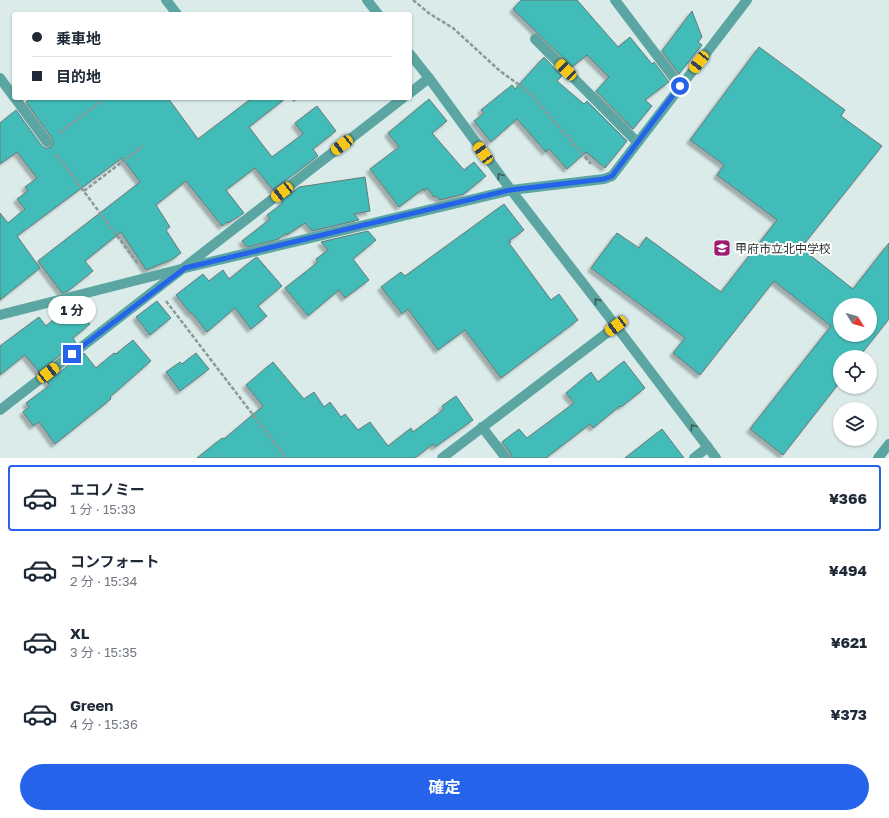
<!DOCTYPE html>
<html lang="ja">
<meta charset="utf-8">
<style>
body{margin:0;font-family:"Golos Text","Noto Sans JP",sans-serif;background:#f2f2f3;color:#1f2937;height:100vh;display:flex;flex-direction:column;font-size:15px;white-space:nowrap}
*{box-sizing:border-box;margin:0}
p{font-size:13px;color:#747a83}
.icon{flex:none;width:22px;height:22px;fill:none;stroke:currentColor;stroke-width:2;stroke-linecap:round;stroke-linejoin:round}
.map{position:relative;height:458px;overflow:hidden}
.details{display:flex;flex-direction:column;background:#fff;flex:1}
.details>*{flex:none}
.guide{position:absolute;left:12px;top:12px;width:400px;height:88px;border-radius:4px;box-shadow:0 1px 3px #0004;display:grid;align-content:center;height:88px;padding:0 20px;background:#fff}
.needle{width:26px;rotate:127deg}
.fabs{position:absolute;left:833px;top:298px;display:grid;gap:8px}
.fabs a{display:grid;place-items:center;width:44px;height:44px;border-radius:50%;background:#fff;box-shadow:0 1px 3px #0004;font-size:20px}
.end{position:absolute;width:18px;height:18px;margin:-9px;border:5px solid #2563eb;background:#fff;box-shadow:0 0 0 2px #fff}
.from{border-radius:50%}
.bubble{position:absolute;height:28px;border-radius:14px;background:#fff;box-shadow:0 1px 3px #0004;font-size:13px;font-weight:700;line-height:28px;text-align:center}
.car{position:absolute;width:12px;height:24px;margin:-12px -6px;border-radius:5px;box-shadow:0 0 3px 1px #0007;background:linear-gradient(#f5c518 24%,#345 0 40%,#f5c518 0 76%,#345 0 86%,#f5c518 0)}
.guide b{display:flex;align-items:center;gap:14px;height:38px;font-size:15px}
.guide b+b{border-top:1px solid #e0e1e3}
.guide i{width:10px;height:10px;background:#1f2937}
ul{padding:7px 0 0;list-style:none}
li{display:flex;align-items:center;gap:12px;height:66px;margin:0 8px 6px;padding:0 12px;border:2px solid transparent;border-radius:4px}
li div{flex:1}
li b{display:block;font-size:15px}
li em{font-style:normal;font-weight:700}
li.selected{border-color:#2563eb}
li>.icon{width:36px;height:36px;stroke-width:1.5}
.button{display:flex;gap:8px;margin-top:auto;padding:8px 20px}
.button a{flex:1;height:46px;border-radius:24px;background:#2563eb;color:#fff;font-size:16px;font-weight:700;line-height:46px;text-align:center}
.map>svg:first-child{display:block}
.building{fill:#42bcb8;stroke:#697877;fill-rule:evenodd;filter:url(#shadow)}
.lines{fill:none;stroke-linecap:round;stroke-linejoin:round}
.path{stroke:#8c9898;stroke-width:2.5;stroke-dasharray:4 2;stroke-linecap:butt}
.minor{stroke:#5ba6a2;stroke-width:10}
.oneway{stroke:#3d5856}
.route{stroke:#2563eb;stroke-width:5}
.labels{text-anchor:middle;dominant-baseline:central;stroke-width:4;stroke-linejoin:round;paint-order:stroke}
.poi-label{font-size:12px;fill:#303636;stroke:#fff;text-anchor:start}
</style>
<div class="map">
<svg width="889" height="458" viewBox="0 0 889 458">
<defs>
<filter id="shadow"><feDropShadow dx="-3.5" dy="3.5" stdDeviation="1" flood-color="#0004"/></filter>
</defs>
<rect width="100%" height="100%" fill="#daebea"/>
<!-- building -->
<g class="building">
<polygon points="521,0 577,0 618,47 630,37 652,64 654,62 669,82 645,100 652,106 633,129 596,91 609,77 587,55 572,67 513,9"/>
<polygon points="692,11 702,37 698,42 702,45 679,74 662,51"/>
<path d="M759,47L845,110L841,116L882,146L801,248L853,289L889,243V319L859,357H840V382L783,455L750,429L831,326L774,281L700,375L673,353L685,338L591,268L617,233L639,248L646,237L721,292L777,220L717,175L724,165L690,140ZM840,305H870V335H840Z"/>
<polygon points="544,57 562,76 557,81 584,104 587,101 627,141 605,168 586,152 567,169 549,149 546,152 517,119 491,142 474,121 484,113 481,110 512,85 515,89"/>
<polygon points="32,98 168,98 198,139 252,98 286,98 249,127 272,157 303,134 295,123 317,106 336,131 313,149 318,156 273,190 255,168 226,190 244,213 228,223 227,222 222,226 186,181 156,205 170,227 166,230 181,253 171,260 146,270 121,232 85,261 93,271 68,291 62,293 38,261 140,182 122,158 17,236 40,268 0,300 0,213 8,223 25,209 17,199 28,191 25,187 37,178 17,152 0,164 0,123 16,110 42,146 45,148 48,148 51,147 53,144 53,141 52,138 26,102"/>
<polygon points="429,99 447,121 432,133 464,170 474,162 486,176 464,194 440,200 436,196 434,197 427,188 424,191 423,189 399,207 370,169 399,147 388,133"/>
<polygon points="365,177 370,211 354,214 359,220 312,231 305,223 287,235 286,233 279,239 247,247 242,241 270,219 267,215 283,203 281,201 299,187"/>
<polygon points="504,204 524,230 509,241 511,242 509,243 551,300 559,294 578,320 501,378 465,330 438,350 408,309 402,314 381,287 401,272 405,276"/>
<polygon points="368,231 376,240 353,259 369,280 345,298 339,290 308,316 285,288 318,262 316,259 328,250 321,242"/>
<polygon points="257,257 282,286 258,306 267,316 251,329 235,308 207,332 192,313 191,314 176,295 203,274 209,281 223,270 229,279 255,258"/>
<polygon points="157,301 171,318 150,335 136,317"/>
<polygon points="73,303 90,324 73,338 76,343 39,372 25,355 0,375 0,346 39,317 46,326"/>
<polygon points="133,340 151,361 110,397 111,399 55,444 39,422 33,426 23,412 29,407 26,403 50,385 47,382 84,353 96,368 114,353 116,354"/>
<polygon points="196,353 209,369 180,391 166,372 180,362 182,364"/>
<polygon points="624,361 645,388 621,407 620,406 593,428 590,424 546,458 512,458 511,454 502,442 519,429 527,438 574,403 566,393 591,372 598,382"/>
<polygon points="273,362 304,399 314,392 324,407 330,402 341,417 345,414 358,430 370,422 388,446 411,428 413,432 444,409 442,406 456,396 473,420 435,447 433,444 415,458 197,458 222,438 224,439 263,406 246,385"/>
<polygon points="662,429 684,458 625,458"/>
</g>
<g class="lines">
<!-- path -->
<g class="path">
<polyline points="413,0 430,14 453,28 500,71 529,92 591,164"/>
<polyline points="293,101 296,98"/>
<polyline points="59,133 102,101"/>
<polyline points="56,154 138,264"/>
<polyline points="84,191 143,146"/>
<polyline points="166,301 286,458"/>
</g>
<!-- minor -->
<g class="minor">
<polyline points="166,0 177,14"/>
<polyline points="367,0 378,14"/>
<polyline points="615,0 680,86"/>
<polyline points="535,39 637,142"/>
<polyline points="410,54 429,78 511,190 616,326 716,458"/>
<polyline points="0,78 14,97"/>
<polyline points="410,93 429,78"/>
<polyline points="15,98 47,142"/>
<polyline points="0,315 185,268 511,190 604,179 612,176 747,0"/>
<polyline points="0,410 403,98"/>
<polyline points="482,427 506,458"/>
<polyline points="442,458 616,326"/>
<polyline points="694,458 708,447"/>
<polyline points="878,458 889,444"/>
</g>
</g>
<!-- one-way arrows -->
<defs><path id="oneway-chevron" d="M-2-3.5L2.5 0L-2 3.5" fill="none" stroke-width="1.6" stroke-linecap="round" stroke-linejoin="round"/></defs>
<g class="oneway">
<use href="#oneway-chevron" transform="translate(500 176) rotate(-126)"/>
<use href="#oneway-chevron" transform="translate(597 301) rotate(-128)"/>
<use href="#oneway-chevron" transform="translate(693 427) rotate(-127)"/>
</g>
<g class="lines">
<!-- route -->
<polyline class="route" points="72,354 185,268 510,190 604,179 612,176 680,86"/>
</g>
<!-- icons -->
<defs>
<g id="school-square" transform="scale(0.9)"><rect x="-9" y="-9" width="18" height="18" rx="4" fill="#9b1c71" stroke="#fff"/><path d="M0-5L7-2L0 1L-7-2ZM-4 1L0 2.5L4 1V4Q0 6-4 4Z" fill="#fff"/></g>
</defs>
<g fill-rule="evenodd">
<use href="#school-square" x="722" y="248"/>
</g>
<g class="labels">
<!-- poi labels -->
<g class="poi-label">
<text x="735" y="248">甲府市立北中学校</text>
</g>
</g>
</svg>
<div class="fabs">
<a><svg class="needle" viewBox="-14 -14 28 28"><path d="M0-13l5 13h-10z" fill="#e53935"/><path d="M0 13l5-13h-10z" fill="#747a83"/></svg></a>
<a><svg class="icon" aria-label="locate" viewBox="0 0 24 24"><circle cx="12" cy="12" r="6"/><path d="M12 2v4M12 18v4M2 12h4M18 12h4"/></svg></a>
<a><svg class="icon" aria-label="layers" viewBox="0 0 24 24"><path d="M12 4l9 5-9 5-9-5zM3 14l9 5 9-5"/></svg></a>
</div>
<i class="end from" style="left:680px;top:86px"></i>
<i class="end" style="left:72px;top:354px"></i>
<div class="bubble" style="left:48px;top:296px;width:48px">1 分</div>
<i class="car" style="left:699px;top:62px;rotate:218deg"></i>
<i class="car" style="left:566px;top:70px;rotate:315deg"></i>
<i class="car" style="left:342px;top:145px;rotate:232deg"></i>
<i class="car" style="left:483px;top:153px;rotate:324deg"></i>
<i class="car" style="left:282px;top:192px;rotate:232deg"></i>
<i class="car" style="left:616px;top:326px;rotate:233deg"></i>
<i class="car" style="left:48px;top:373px;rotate:52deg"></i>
<div class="guide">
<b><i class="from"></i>乗車地</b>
<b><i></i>目的地</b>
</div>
</div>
<section class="details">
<ul>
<li class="selected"><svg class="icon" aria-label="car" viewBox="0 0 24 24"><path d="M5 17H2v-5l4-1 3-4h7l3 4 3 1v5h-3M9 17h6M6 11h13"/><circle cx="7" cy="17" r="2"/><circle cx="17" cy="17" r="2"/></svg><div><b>エコノミー</b><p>1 分 · 15:33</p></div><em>¥366</em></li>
<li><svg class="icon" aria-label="car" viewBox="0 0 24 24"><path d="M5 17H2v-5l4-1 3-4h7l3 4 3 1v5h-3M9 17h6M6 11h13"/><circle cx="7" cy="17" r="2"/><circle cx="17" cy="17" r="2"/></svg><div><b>コンフォート</b><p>2 分 · 15:34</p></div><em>¥494</em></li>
<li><svg class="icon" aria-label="car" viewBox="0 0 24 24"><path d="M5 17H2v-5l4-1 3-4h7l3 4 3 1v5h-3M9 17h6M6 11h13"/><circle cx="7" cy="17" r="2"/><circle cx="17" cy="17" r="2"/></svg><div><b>XL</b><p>3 分 · 15:35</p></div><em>¥621</em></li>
<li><svg class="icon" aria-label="car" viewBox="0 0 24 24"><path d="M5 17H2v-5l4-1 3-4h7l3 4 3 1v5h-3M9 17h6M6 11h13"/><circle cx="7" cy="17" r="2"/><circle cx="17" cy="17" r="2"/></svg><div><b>Green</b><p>4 分 · 15:36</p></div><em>¥373</em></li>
</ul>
<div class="button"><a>確定</a></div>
</section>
